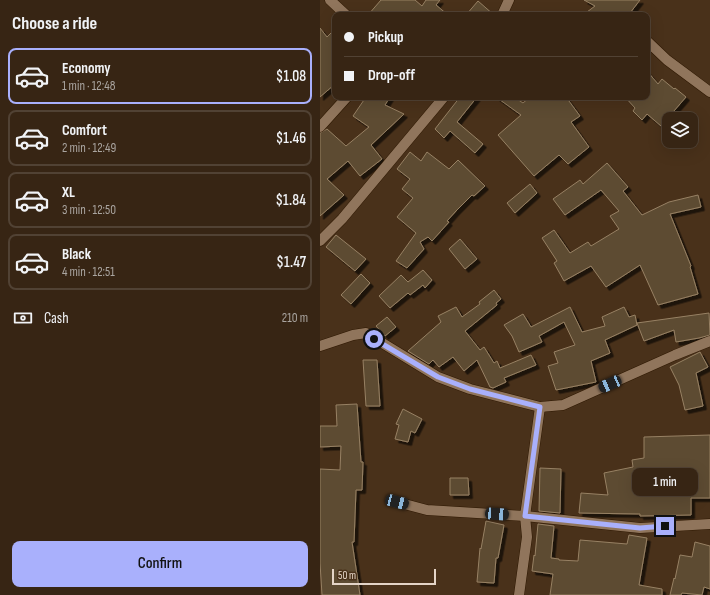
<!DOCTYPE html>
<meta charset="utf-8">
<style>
body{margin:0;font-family:"Sofia Sans Condensed",sans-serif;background:#423122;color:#f1f3f6;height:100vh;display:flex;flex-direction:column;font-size:15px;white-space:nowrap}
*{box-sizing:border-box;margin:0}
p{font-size:13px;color:#aaa5a0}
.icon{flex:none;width:22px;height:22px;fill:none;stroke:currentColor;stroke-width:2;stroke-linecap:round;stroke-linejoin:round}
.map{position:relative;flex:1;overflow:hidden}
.sheet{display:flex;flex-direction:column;background:#372514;width:320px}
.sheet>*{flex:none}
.hud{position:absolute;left:12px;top:12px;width:318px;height:88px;border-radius:8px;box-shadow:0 4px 16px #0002,0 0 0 1px #514234;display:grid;align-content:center;height:88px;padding:0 12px;background:#372514}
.fabs{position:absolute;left:342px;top:112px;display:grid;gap:8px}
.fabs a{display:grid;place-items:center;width:36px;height:36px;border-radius:8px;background:#372514;box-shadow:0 4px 16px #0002,0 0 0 1px #514234;font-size:20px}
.scale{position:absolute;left:12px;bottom:10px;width:104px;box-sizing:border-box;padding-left:4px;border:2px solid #e4d4c7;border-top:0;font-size:11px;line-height:14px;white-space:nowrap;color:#e4d4c7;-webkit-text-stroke:3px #49311a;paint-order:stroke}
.end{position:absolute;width:18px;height:18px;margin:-9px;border:5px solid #a9b0fc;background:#111;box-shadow:0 0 0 2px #111}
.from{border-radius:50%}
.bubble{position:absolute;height:28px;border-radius:8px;background:#372514;box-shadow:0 4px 16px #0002,0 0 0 1px #514234;font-size:13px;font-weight:600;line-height:28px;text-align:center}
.car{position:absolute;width:12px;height:24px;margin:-12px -6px;border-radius:5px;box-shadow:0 0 3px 1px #0007;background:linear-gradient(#222 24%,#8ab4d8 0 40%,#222 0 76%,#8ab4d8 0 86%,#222 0)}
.hud b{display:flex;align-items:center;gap:14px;height:38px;font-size:15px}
.hud b+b{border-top:1px solid #514234}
.hud i{width:10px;height:10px;background:#f1f3f6}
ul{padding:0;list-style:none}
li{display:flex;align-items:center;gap:12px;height:56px;margin:0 8px 6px;padding:0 4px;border:2px solid #514234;border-radius:8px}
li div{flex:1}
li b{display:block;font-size:15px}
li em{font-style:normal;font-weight:600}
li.current{border-color:#a9b0fc}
li>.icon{width:36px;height:36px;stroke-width:1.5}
h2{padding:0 12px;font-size:18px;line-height:48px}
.pay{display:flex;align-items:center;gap:10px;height:44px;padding:0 12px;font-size:15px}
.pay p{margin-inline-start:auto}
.button{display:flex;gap:8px;margin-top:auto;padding:8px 12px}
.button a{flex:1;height:46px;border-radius:8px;background:#a9b0fc;color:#111;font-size:16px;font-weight:600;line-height:46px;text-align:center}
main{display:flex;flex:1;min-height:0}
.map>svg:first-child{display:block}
.building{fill:#5d4b31;stroke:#978164;filter:url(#shadow)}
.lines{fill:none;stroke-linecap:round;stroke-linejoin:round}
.street-casing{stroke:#2e1802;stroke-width:11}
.street{stroke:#90755c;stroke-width:10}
.route{stroke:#a9b0fc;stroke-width:5}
</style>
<main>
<section class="sheet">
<h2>Choose a ride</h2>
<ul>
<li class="current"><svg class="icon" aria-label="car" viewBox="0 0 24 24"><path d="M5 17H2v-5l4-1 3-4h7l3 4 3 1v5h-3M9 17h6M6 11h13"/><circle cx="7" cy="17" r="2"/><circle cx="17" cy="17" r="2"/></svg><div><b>Economy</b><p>1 min · 12:48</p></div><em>$1.08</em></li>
<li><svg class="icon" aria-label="car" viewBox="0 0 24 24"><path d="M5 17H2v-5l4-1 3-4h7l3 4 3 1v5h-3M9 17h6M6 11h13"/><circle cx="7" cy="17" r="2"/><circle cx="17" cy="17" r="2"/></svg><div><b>Comfort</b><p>2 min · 12:49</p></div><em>$1.46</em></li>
<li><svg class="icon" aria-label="car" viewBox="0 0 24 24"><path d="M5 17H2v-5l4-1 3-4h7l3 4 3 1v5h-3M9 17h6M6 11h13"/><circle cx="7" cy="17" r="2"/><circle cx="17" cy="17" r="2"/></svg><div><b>XL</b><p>3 min · 12:50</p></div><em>$1.84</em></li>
<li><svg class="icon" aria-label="car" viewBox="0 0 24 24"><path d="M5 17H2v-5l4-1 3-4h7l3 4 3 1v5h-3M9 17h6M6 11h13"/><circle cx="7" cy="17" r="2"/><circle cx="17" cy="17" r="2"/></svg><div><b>Black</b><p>4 min · 12:51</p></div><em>$1.47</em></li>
</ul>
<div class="pay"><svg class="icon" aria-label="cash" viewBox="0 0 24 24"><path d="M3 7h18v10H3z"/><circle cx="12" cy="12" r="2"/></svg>Cash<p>210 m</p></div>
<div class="button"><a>Confirm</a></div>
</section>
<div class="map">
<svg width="390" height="595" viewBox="0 0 390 595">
<defs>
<filter id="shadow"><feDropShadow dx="3.5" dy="3.5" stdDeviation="0" flood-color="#0009"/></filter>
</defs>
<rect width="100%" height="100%" fill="#49311a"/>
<!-- building -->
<g class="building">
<polygon points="61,0 95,0 102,6 106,0 120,0 116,5 128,15 48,15"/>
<polygon points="264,0 320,0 310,13 307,15 263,15 275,6"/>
<polygon points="158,1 174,15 146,15"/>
<polygon points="0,28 7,37 15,29 15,84 0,97"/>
<polygon points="327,71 338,84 342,79 354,89 355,88 366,97 341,126 327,114 322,120 313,111 315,108 305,97 327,97"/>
<polygon points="46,97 70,97 65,105 84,114 51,145 62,159 40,176 28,161 7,179 24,195 0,216 0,133 7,129 26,146 49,127 33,116"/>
<polygon points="140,97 157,97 137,122 163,144 155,153 130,131 124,138 115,129"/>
<polygon points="176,97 194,97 203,103 210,97 246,97 260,116 251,122 269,147 248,164 239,155 214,176 178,135 201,115"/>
<polygon points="90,152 101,161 107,152 129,169 138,160 165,186 154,196 152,195 136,211 127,221 129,222 112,241 108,237 100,242 104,249 87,268 76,261 96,233 77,217 93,198 82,189 90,179 77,169"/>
<polygon points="287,163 308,187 303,191 322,215 349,202 378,195 381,207 350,214 371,266 370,267 378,294 338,305 320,265 286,287 271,266 244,281 234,263 237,261 222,238 234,230 250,253 268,242 271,246 299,229 290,216 299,211 281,190 245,215 233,199 260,180 263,184"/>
<polygon points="210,184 217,193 195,213 187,203"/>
<polygon points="16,235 46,259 35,271 6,247"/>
<polygon points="140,239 157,259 145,269 129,249"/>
<polygon points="103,270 112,280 105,288 103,285 90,295 88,293 70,308 59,296 81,275 88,282"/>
<polygon points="41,274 50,283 31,304 21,295"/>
<polygon points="174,290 181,299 176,303 177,305 145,331 160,350 164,347 174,363 177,361 180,368 211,355 216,365 184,378 186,382 173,388 170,387 157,360 144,371 133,357 119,367 113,360 109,364 88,351 121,322 118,316 136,307 142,317 160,304 159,302"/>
<polygon points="250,307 262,332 285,326 282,317 304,307 309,317 315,315 317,325 285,340 290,353 271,361 276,382 236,390 228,366 238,363 234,352 255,345 244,322 219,336 222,342 199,352 192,336 184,325 203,314 211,327"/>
<polygon points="389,313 390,335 379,338 356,342 354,330 324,341 317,323"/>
<polygon points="67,317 76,327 65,336 56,326"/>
<polygon points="380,352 388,367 376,373 383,406 365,410 359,385 350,367"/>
<polygon points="43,360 57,360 60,406 46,406"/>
<polygon points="37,404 41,462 43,462 42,490 36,490 34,542 32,542 40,595 2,595 0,563 0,469 20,470 21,446 0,447 0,426 17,426 16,405"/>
<polygon points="83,409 102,419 95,433 91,431 88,442 75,439 79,425 76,424"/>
<polygon points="390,435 390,498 371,498 371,515 320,516 320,514 259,513 261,493 288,495 284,473 313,467 312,460 324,458 324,437"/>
<polygon points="220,468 241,469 240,513 219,511"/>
<polygon points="130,478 148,478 149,495 130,495"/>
<polygon points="166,521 184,525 178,558 176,558 174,583 157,582 160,548 161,549"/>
<polygon points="218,524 234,526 231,558 239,559 239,560 258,561 260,540 307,544 309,535 327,538 319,585 342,589 342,595 230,595 233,574 212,571 214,555 215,556"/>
<polygon points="375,542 390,546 390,589 384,587 382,595 362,593 361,595 350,595 354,578 355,579 360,555 372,557"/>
</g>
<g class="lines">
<!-- street casing -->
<g class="street-casing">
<g id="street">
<polyline points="10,0 26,15"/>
<polyline points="182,15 189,0"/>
<polyline points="327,41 347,60 390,92"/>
<polyline points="0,127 27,97"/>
<polyline points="0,241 22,219 124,97"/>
<polyline points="0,346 33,335 46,333 118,377 150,389 220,407 243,405 355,355 390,341"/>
<polyline points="77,502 107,510 205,516 320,528 390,524"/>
<polyline points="199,595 207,537 205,516 220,407"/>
</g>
</g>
<!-- street -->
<use href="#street" class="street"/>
</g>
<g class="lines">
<!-- route -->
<polyline class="route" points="54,339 118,377 150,389 220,407 205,516 320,528 345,526"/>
</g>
</svg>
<div class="fabs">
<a><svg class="icon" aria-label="layers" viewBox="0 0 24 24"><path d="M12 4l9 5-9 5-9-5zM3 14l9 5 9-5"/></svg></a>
</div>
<div class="scale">50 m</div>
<i class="end from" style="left:54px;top:339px"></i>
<i class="end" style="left:345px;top:526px"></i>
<div class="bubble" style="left:312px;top:468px;width:66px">1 min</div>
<i class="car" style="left:290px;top:384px;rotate:247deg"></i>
<i class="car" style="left:77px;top:502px;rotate:105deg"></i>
<i class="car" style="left:177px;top:514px;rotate:94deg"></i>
<div class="hud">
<b><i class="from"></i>Pickup</b>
<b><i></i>Drop-off</b>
</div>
</div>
</main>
